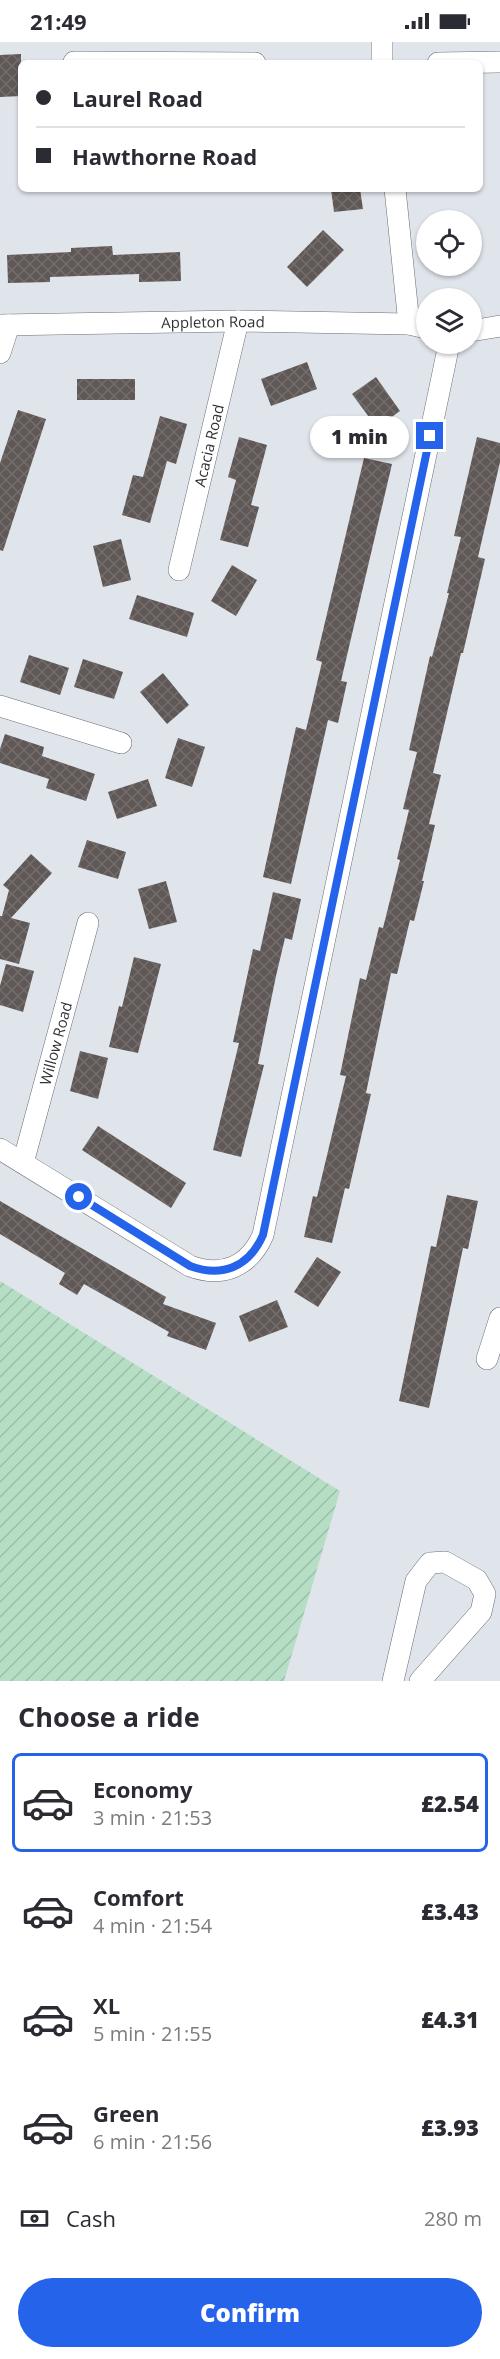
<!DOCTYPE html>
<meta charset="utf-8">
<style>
body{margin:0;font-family:"Open Sans",sans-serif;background:#f7f7f7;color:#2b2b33;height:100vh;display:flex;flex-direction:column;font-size:22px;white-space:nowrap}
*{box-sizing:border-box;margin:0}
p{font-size:20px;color:#7c7c81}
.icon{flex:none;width:33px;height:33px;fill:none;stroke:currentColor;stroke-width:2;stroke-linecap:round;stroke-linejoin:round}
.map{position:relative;height:1639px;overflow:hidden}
.details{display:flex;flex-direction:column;background:#fff;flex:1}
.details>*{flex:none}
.top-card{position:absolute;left:18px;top:18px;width:465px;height:132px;border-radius:9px;box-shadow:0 2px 4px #0004;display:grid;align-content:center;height:132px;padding:0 18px;background:#fff}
.controls{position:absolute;left:416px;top:168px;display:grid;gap:12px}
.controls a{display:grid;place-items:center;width:66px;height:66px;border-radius:50%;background:#fff;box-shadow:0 2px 4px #0004;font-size:30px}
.end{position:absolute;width:27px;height:27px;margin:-14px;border:8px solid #2563eb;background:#fff;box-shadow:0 0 0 3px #fff}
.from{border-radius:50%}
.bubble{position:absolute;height:42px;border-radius:21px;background:#fff;box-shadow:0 2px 4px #0004;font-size:20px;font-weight:800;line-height:42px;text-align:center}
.top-card b{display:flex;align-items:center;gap:21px;height:57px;font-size:22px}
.top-card b+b{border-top:2px solid #e1e1e2}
.top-card i{width:15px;height:15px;background:#2b2b33}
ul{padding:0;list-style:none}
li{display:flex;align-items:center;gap:18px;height:99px;margin:0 12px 9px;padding:0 6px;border:3px solid transparent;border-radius:9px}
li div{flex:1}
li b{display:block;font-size:22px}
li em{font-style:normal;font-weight:800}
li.selected{border-color:#2563eb}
li>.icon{width:54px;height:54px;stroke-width:1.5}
h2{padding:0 18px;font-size:27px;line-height:72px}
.pay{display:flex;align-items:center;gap:15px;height:66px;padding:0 18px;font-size:22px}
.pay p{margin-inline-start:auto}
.action{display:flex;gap:12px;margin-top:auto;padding:12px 18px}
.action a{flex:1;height:69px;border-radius:36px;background:#2563eb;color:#fff;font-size:24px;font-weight:800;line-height:69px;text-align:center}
.status{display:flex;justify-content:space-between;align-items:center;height:42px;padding:0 30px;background:#fff;direction:ltr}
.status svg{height:16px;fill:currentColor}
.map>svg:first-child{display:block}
.garden{fill:url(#garden-furrows)}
.building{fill:url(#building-cross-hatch)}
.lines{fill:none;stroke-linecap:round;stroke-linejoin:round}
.street-casing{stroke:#6b6e75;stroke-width:22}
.street{stroke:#fff;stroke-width:21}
.route{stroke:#2563eb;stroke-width:8}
.labels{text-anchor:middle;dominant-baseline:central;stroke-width:6;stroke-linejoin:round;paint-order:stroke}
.street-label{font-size:15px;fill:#323336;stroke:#e0e4eb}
</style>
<div class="status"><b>21:49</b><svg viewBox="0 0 49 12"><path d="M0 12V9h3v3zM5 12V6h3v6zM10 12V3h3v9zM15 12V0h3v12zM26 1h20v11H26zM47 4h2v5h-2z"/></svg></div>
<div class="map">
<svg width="500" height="1639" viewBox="0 0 500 1639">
<defs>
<pattern id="garden-furrows" width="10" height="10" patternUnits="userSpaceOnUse" patternTransform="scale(1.5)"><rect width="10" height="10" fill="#b5dec4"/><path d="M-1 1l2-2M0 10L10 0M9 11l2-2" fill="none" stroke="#9cbfa9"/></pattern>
<pattern id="building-cross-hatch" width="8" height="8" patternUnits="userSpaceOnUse" patternTransform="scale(1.5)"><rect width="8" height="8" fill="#5f5856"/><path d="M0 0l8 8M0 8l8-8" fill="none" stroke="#736d6c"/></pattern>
</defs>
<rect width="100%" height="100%" fill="#e0e4eb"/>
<!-- garden -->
<polygon class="garden" points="0,1239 340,1449 284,1639 0,1639"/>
<!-- building -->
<g class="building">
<polygon points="21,12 21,54 0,55 0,13"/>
<polygon points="331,147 360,147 363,167 334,170"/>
<polygon points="323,188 344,208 307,245 287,225"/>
<polygon points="112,204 113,213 180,210 181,239 139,240 139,232 50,235 50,240 8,241 7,213 71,210 71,206"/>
<polygon points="307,320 317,347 271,364 261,337"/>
<polygon points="376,335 400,369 377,386 352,352"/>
<rect x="77" y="337" width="58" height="21"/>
<polygon points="18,368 46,377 3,509 0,508 0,421"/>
<polygon points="160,374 187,382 176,422 167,419 150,481 122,473 133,433 143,435"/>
<polygon points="239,395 267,403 251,463 259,465 248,505 220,498 236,438 228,435"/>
<polygon points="477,395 500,401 500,420 478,515 485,517 463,611 461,611 433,731 441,733 429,782 435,783 422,839 424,839 414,879 410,878 397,932 391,931 366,1051 371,1052 349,1147 345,1146 332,1201 304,1195 313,1154 317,1155 346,1034 340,1033 360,936 366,938 379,885 383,886 400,818 397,817 409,768 403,767 417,710 409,708 430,614 432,615 449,551 447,551 461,495 454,494"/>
<polygon points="364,416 392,422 341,639 347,640 338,681 328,678 291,842 263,835 296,685 306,688 322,620 316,618"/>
<polygon points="121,497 131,538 103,545 93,504"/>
<polygon points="232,523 257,538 236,574 211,559"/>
<polygon points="137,553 194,571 187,595 129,577"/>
<polygon points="29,613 69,626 60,653 20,640"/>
<polygon points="83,617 123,630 114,657 74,645"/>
<polygon points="163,631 189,663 167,682 140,650"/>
<polygon points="5,692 44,705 42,714 95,732 86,759 46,746 49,737 0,721 0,707"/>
<polygon points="178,696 205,705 192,745 165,736"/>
<polygon points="148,737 157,764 117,777 108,750"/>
<polygon points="87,798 126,810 118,837 78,825"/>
<polygon points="31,812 52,831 11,876 30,881 19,922 0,917 0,874 2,874 9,848 3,843"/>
<polygon points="166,839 177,880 149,887 138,847"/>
<polygon points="273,850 301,857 292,898 285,896 276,934 258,1022 264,1023 241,1115 213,1108 239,1001 233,1000 253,907 260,909"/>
<polygon points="134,915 161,922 138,1011 109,1005 119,964 122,965"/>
<polygon points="6,922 34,929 23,970 0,963 0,944"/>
<polygon points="80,1009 108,1016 98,1057 70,1049"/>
<polygon points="98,1084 186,1141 171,1166 82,1108"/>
<polygon points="447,1153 478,1159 468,1207 463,1206 429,1366 399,1359 431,1204 436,1205"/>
<polygon points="0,1159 166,1255 163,1262 216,1281 206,1308 167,1294 169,1290 84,1242 77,1253 59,1242 65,1231 0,1192"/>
<polygon points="317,1215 341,1230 318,1265 294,1250"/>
<polygon points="277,1258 288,1285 249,1300 239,1274"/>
</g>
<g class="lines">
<!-- street casing -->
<g class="street-casing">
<g id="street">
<polyline points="74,20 255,21"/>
<polyline points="382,21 382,0"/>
<polyline points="438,21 500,20"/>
<polyline points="395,147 409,282"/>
<path id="s1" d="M0,283L238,279L409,282L426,286"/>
<polyline points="471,289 500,284"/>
<polyline points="0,311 9,283"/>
<path id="s2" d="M179,528L238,279"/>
<polyline points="0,664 121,701"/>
<path d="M0,1107L190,1224C222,1236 249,1225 263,1193L449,302"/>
<path id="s3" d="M23,1121L88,881"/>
<polyline points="487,1317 500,1276"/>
<polyline points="393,1639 416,1539 430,1521 445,1520 477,1538 485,1552 481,1570 420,1639"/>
</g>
</g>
<!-- street -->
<use href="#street" class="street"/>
</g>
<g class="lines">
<!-- route -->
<path class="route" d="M79,1155L190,1224C222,1236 249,1225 263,1193L430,394"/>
</g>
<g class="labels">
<!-- street labels -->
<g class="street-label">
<text stroke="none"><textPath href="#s1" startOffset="213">Appleton Road</textPath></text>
<text stroke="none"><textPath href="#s2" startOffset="128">Acacia Road</textPath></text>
<text stroke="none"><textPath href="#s3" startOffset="124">Willow Road</textPath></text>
</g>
</g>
</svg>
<div class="controls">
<a><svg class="icon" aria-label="locate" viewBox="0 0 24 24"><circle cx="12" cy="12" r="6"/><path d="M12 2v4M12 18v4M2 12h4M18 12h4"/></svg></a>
<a><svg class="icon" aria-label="layers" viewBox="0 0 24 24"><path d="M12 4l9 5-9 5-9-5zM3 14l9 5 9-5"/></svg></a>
</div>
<i class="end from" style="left:79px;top:1155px"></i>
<i class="end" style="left:430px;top:394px"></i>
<div class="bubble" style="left:310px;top:374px;width:99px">1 min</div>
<div class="top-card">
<b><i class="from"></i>Laurel Road</b>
<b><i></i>Hawthorne Road</b>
</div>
</div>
<section class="details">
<h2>Choose a ride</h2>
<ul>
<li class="selected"><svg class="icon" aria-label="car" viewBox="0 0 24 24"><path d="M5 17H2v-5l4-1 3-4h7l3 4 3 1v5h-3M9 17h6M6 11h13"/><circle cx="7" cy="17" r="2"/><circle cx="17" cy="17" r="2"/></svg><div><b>Economy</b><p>3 min · 21:53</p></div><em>£2.54</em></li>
<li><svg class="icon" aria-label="car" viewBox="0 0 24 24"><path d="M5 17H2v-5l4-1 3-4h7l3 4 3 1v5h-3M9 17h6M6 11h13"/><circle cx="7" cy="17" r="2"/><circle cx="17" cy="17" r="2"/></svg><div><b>Comfort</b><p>4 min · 21:54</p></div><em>£3.43</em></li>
<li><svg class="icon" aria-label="car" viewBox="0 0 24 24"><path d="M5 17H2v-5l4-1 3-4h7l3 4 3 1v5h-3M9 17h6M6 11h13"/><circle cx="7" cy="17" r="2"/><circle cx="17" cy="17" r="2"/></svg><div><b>XL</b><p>5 min · 21:55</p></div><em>£4.31</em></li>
<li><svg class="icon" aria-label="car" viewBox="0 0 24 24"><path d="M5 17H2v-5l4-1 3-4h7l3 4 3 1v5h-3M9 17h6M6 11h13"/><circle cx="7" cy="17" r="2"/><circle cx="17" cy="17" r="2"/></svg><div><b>Green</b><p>6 min · 21:56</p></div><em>£3.93</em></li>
</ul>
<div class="pay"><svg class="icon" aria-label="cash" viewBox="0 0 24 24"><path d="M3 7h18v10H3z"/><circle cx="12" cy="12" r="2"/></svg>Cash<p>280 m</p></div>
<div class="action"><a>Confirm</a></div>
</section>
